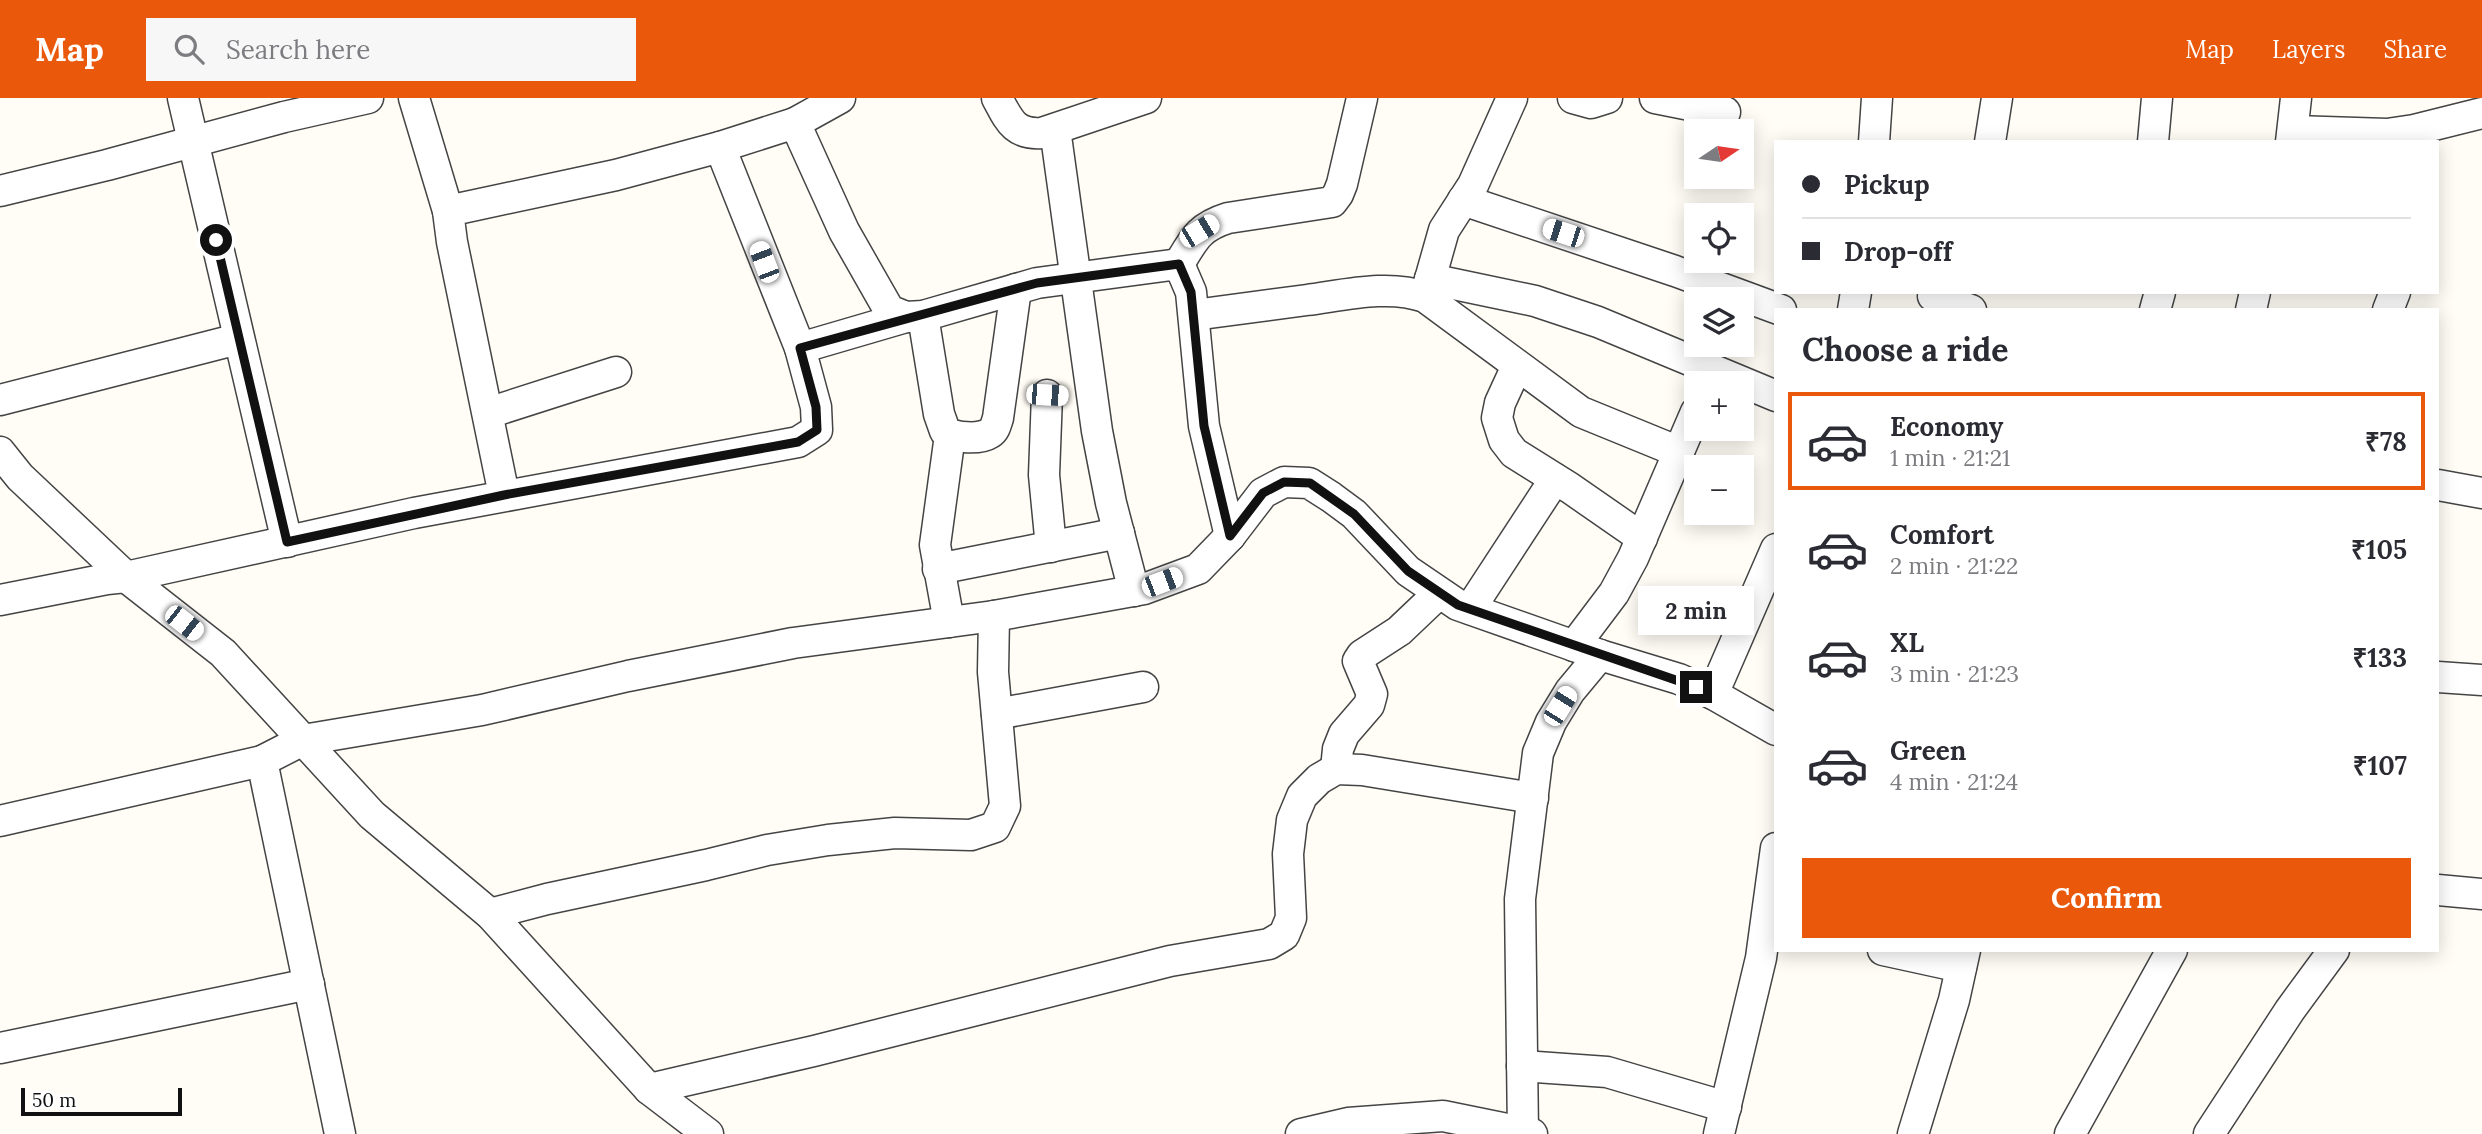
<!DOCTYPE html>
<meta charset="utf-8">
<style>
body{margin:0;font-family:Lora,serif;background:#f7f7f7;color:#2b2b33;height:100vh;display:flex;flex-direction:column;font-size:26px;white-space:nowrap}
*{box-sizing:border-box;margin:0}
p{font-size:23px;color:#7c7c81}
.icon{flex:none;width:38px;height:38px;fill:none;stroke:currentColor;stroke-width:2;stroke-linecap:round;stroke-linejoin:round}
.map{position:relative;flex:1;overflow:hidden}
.panel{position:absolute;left:1774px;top:210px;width:665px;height:644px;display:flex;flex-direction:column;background:#fff;border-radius:0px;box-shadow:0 4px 18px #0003}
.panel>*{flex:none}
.banner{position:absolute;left:1774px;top:42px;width:665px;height:154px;border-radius:0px;box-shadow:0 4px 18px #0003;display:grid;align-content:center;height:154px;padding:0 28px;background:#fff}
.needle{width:46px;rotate:77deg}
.controls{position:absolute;left:1684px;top:21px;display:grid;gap:14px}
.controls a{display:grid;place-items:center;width:70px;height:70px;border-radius:0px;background:#fff;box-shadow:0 4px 18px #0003;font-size:35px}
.scale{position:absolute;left:21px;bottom:18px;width:161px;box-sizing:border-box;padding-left:7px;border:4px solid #111;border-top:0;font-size:19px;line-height:24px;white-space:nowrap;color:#111;-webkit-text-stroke:5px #fff;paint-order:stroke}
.end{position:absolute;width:32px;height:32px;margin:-16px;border:9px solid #111;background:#fff;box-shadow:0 0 0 4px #fff}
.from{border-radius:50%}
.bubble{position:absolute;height:49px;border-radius:0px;background:#fff;box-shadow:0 4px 18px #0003;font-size:23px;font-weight:700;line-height:49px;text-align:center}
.car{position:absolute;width:21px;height:42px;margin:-21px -10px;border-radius:9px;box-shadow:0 0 5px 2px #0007;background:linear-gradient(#fff 24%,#345 0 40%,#fff 0 76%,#345 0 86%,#fff 0)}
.banner b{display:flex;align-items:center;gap:24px;height:66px;font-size:26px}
.banner b+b{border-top:2px solid #e1e1e2}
.banner i{width:18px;height:18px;background:#2b2b33}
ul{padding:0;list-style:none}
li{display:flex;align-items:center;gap:21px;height:98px;margin:0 14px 10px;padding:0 14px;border:4px solid transparent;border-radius:0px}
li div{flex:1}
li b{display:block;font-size:26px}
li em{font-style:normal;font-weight:700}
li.on{border-color:#ea580c}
li>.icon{width:63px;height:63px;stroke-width:1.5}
h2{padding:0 28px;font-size:32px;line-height:84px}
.cta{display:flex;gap:14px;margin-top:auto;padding:14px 28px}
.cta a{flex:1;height:80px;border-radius:0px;background:#ea580c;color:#fff;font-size:28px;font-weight:700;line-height:80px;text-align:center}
header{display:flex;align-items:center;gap:42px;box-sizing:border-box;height:98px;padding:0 35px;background:#ea580c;color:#fff}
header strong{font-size:33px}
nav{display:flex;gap:38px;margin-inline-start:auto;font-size:24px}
.search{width:490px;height:63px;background:#f7f7f7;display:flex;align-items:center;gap:18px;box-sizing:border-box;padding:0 24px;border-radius:0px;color:#7c7c81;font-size:26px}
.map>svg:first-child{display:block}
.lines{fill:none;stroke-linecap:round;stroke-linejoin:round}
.minor-casing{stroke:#444;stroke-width:33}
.minor{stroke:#fff;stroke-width:30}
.route{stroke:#111;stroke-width:9}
</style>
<header>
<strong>Map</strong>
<div class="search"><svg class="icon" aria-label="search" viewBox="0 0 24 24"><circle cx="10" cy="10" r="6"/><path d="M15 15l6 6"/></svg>Search here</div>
<nav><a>Map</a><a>Layers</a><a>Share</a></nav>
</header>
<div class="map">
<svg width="2482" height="1036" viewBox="0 0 2482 1036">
<rect width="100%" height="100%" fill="#fffdf5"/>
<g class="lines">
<!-- minor casing -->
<g class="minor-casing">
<g id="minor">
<polyline points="183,0 287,444"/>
<polyline points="414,0 448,113"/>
<polyline points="840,0 795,25 844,133 889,212 906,219 923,218 1037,185 1179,166 1191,194 1204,328 1230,438"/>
<path d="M997,0C1009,22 1014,37 1042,35L1146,0"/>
<polyline points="1573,0 1591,5 1607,0"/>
<polyline points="1655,0 1725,14"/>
<polyline points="1055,31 1097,333 1111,405 1134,493"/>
<polyline points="2294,33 2387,36 2414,32 2482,15"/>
<polyline points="1874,44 1877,0"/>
<polyline points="1990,44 1997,0"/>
<polyline points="2153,44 2157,0"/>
<polyline points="2291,44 2296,0"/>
<polyline points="0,93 107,67 284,19 368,0"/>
<polyline points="1463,102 1675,173 1781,212"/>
<path d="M1179,166C1194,141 1199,129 1228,120L1332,104L1338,96L1342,86L1362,0"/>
<polyline points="1430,181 1535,203 1598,224 1776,298"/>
<polyline points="1933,198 1971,212"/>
<polyline points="1425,199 1444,132 1473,87 1512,0"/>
<polyline points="1853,212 1856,194"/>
<polyline points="2155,212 2160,194"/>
<polyline points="2251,212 2255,194"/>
<polyline points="2388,212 2395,194"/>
<path d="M1194,217C1232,212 1270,207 1307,202C1345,197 1389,186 1425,199L1581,314L1679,354"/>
<path d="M923,218L939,316L945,333C954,340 979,342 990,335C995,332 996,326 998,320L1016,191"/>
<polyline points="800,250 906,219"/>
<polyline points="1517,268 1500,305 1497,320 1504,342 1514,355 1570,390 1642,440"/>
<polyline points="1047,297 1044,377 1051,449"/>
<polyline points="0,302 238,241"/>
<polyline points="488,315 616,274"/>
<polyline points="0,354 20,379 126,479 223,555 372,717 490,816 649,991 708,1036"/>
<polyline points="2438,387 2482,395"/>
<polyline points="504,397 452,144 448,113 616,77 720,49 795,25"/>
<polyline points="938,471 1119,435"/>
<polyline points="0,502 107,481 126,479 414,415 798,344 817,332 816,309 800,250 720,49"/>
<polyline points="1470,511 1555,381"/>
<polyline points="949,524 935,447 950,337"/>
<polyline points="1574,548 1614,495 1633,460 1696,314"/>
<polyline points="2438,579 2482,582"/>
<polyline points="1713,596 1776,451"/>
<polyline points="997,616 1143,589"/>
<polyline points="262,663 340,1036"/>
<polyline points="1336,671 1338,651 1344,636 1369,607 1372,596 1358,563 1362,557 1399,533 1439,495"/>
<polyline points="0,723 262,663 303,642 482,612 628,578 793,545 994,518 1144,491 1198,471 1230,438 1263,395 1284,384 1309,385 1331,399 1354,416 1408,473 1458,507 1600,557 1679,581 1713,596 1776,632"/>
<polyline points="2438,792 2482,796"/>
<polyline points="490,816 547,801 706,767 767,752 828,742 895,735 971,737 995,729 1005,708 993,574 994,518"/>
<polyline points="1883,852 1961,869"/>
<polyline points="0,950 309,886"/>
<polyline points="1522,968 1607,974 1726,1009"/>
<polyline points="649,991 814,953 1170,863 1269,846 1284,837 1291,820 1288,756 1292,722 1302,698 1319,681 1336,671 1362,672 1533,700"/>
<polyline points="1301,1036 1348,1025 1443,1018 1532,1036"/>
<polyline points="1523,1036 1520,801 1538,655 1551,624 1570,593 1600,557"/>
<polyline points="1719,1036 1761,860 1776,750"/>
<polyline points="1913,1036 1954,902 1965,852"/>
<polyline points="2070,1036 2172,852"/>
<polyline points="2209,1036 2290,912 2334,852"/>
</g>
</g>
<!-- minor -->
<use href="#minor" class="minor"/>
</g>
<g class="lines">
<!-- route -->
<polyline class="route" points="216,142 287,444 504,397 798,344 817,332 816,309 800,250 1037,185 1179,166 1191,194 1204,328 1230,438 1263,395 1284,384 1310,385 1354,416 1408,473 1458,507 1696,589"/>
</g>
</svg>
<div class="controls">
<a><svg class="needle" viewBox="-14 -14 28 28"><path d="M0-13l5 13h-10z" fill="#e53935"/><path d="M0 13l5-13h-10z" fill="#7c7c81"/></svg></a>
<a><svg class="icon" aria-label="locate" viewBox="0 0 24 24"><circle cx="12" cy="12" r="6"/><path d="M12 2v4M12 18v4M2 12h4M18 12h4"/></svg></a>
<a><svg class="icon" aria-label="layers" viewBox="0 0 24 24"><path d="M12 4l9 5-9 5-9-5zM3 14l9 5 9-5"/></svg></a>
<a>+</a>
<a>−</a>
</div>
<div class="scale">50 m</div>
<i class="end from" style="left:216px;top:142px"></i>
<i class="end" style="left:1696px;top:589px"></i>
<div class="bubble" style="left:1638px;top:488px;width:116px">2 min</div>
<i class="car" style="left:1199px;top:133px;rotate:59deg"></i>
<i class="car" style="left:1563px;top:135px;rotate:288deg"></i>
<i class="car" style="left:764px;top:164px;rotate:339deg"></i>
<i class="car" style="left:1047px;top:297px;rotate:93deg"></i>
<i class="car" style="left:1162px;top:484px;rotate:69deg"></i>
<i class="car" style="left:184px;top:525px;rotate:128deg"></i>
<i class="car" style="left:1560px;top:608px;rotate:32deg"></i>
<div class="banner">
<b><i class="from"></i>Pickup</b>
<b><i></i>Drop-off</b>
</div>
<section class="panel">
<h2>Choose a ride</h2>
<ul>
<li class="on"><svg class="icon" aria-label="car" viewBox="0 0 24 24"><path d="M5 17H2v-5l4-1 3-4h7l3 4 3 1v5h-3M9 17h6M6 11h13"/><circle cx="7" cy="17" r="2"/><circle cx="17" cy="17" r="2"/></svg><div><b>Economy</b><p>1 min · 21:21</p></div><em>₹78</em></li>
<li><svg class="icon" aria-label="car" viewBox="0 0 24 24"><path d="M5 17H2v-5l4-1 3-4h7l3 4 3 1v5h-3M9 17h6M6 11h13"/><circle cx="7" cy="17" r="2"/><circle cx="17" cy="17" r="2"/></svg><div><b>Comfort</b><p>2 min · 21:22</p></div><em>₹105</em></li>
<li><svg class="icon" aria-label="car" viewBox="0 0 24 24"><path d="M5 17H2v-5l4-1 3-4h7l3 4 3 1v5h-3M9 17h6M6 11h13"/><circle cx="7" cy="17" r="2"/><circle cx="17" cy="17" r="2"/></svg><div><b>XL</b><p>3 min · 21:23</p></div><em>₹133</em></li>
<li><svg class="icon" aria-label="car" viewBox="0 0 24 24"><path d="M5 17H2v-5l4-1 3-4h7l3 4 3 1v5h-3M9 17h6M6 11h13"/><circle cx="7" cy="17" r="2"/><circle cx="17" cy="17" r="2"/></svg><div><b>Green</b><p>4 min · 21:24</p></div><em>₹107</em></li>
</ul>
<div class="cta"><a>Confirm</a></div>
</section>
</div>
